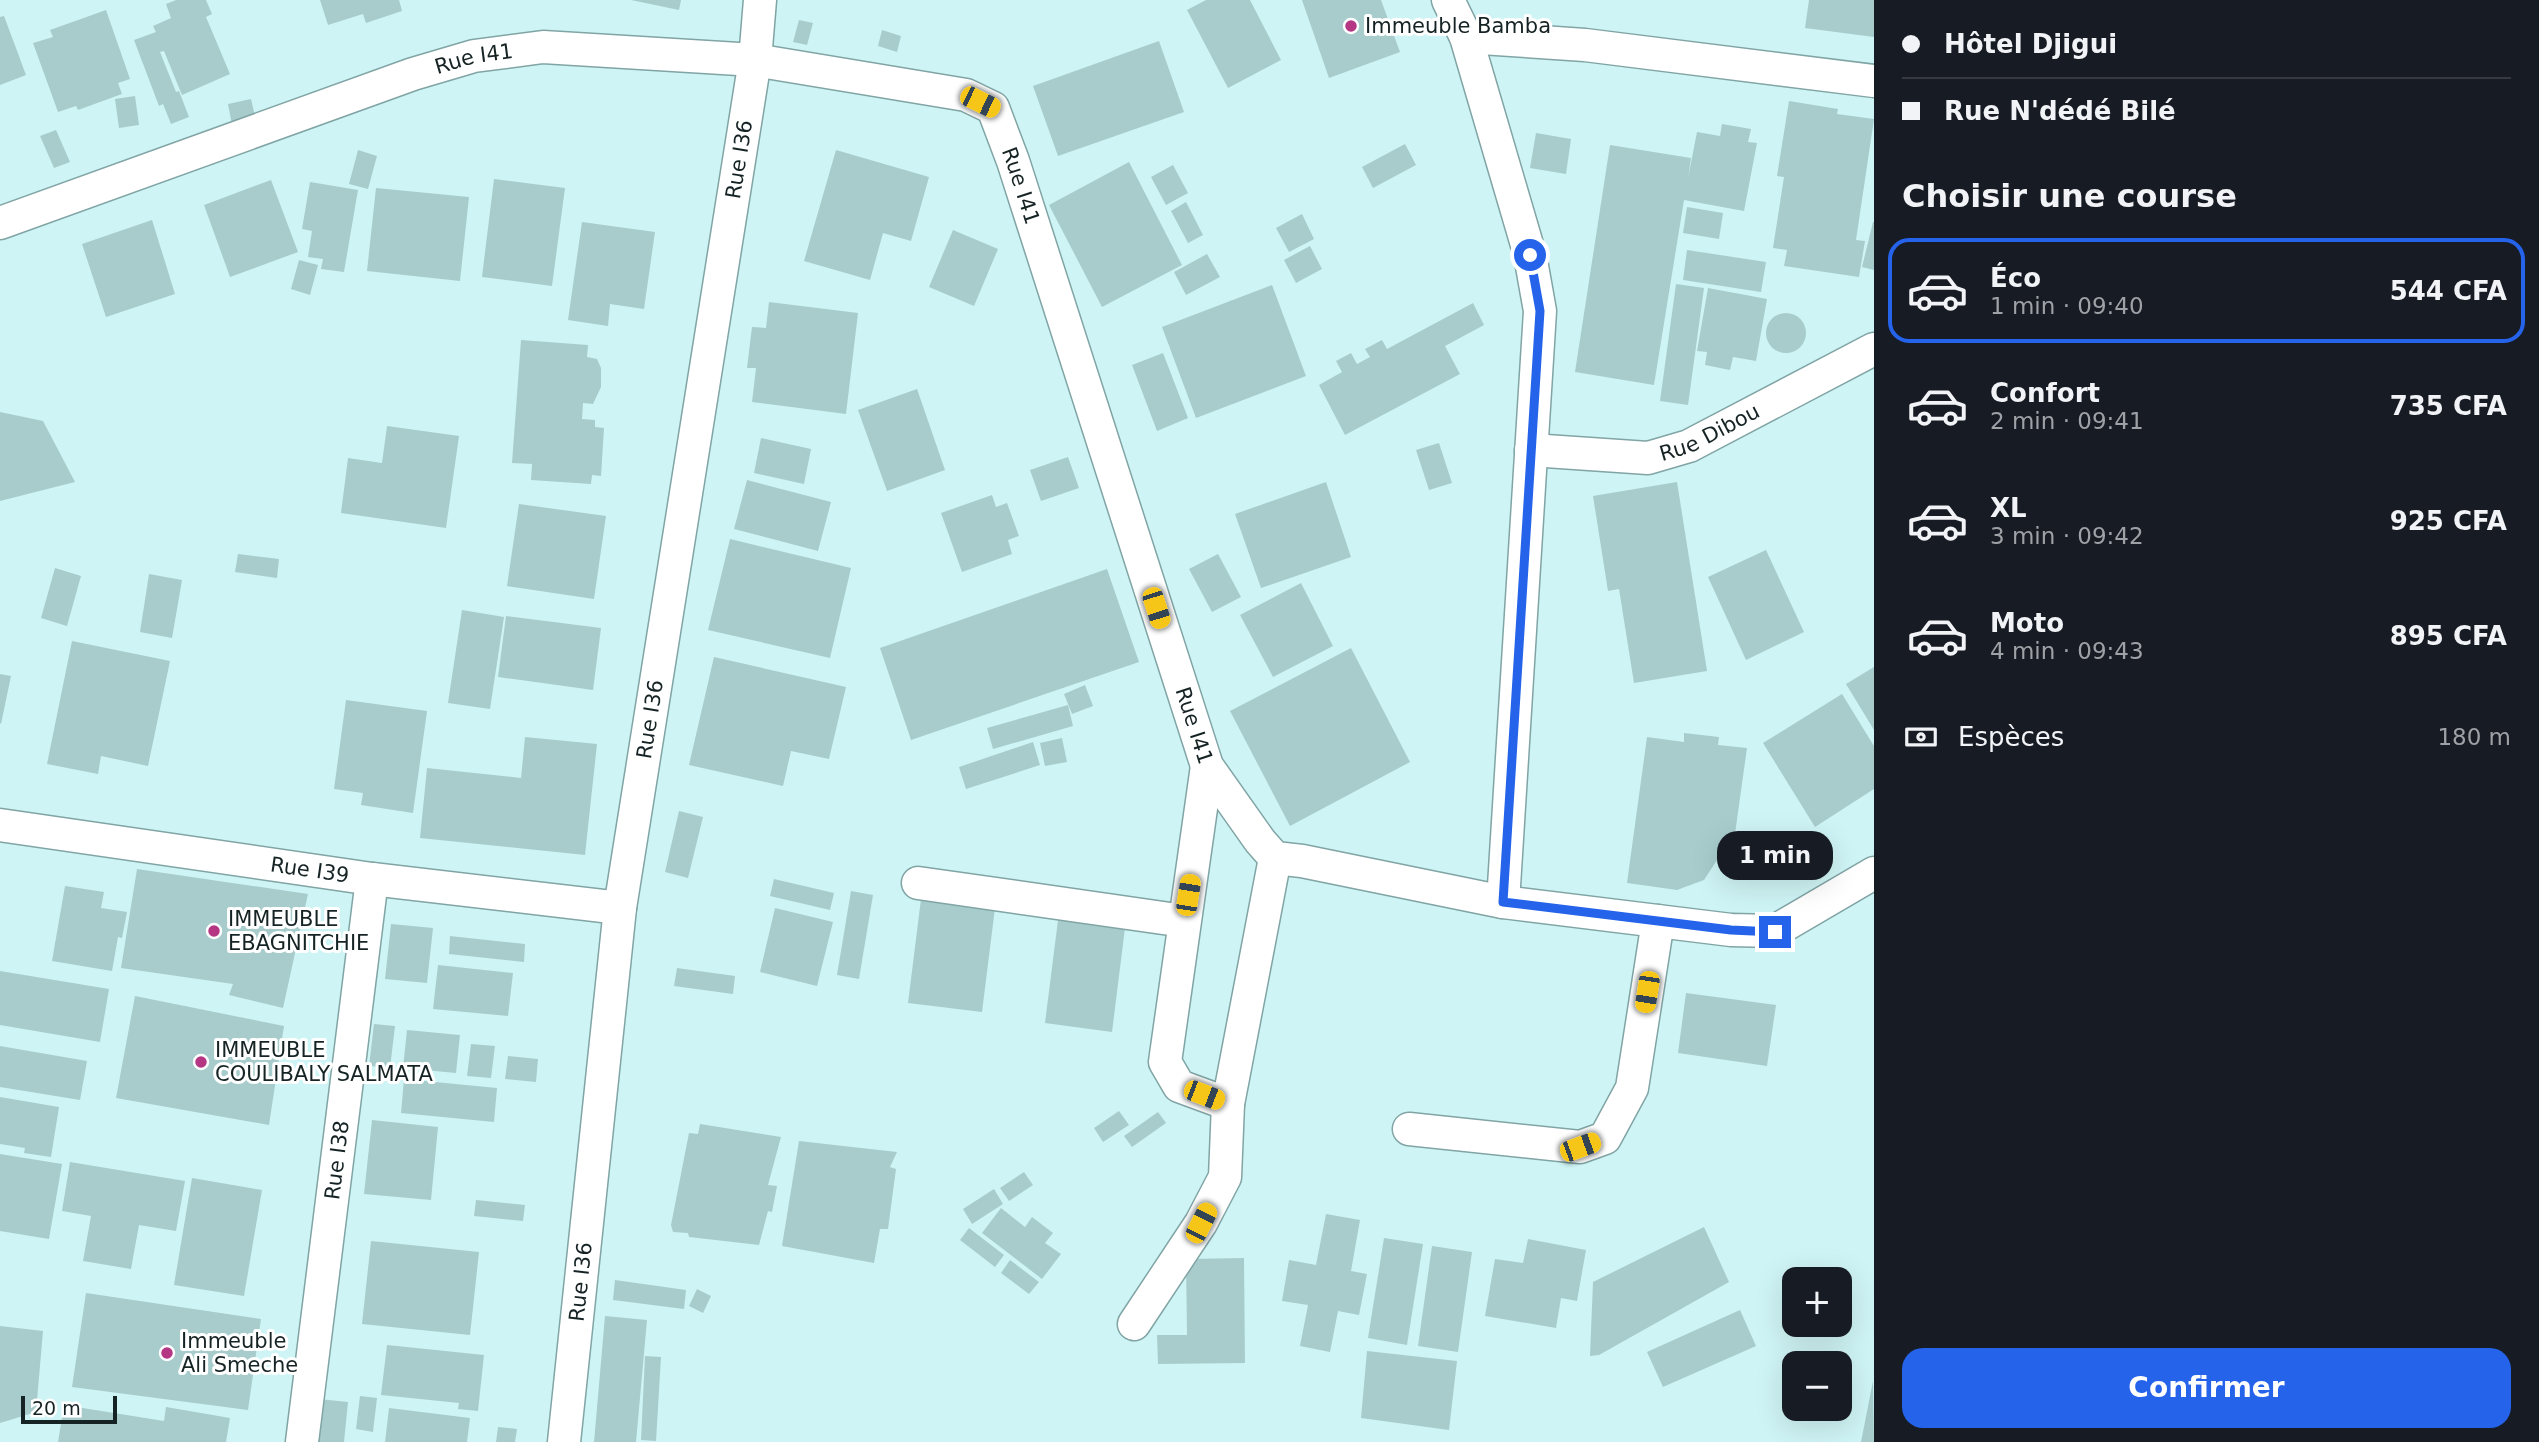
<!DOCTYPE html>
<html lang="fr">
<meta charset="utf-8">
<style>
body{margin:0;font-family:"DejaVu Sans",sans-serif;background:#20242c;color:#f1f3f6;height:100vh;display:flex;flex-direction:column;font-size:26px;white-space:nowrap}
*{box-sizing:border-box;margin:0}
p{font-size:23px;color:#9ea1a6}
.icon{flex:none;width:38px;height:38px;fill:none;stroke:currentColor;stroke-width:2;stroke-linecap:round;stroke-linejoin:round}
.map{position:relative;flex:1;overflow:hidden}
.side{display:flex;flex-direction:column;background:#171b24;width:665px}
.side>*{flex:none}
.top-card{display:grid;align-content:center;height:154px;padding:0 28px;background:#171b24}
.controls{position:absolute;left:1782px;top:1267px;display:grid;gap:14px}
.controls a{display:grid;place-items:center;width:70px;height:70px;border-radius:14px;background:#171b24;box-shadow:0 7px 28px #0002;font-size:35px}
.scale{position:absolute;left:21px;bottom:18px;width:96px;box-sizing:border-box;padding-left:7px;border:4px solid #162324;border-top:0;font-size:19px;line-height:24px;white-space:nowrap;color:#162324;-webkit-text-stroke:5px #fff;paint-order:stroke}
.end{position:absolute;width:32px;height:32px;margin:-16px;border:9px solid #2563eb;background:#fff;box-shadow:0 0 0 4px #fff}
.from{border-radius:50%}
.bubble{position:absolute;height:49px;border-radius:21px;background:#171b24;box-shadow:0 7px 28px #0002;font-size:23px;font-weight:700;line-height:49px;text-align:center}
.car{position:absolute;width:21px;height:42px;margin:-21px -10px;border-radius:9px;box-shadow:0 0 5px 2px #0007;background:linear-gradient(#f5c518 24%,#345 0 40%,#f5c518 0 76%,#345 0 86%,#f5c518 0)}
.top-card b{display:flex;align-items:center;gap:24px;height:66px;font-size:26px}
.top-card b+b{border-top:2px solid #363941}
.top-card i{width:18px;height:18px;background:#f1f3f6}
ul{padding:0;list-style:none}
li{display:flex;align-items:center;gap:21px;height:105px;margin:0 14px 10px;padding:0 14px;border:4px solid transparent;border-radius:21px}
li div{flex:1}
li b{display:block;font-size:26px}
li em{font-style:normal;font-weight:700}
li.active{border-color:#2563eb}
li>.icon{width:63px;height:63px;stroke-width:1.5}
h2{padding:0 28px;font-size:32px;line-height:84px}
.pay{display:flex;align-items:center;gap:18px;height:77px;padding:0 28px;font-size:26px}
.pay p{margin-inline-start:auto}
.primary-button{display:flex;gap:14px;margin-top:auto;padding:14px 28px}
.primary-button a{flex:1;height:80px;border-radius:21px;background:#2563eb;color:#fff;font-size:28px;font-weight:700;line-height:80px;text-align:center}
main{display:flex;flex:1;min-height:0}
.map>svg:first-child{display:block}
.building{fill:#a8cccc}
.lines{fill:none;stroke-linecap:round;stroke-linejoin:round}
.street-casing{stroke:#81a4a5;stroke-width:35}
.street{stroke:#fff;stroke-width:32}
.route{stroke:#2563eb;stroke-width:9}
.poi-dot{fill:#b53683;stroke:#fff;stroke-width:2.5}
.labels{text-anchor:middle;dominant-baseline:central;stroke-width:6;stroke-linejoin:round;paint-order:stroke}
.poi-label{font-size:21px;fill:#162324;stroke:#fff;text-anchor:start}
.street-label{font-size:21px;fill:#162324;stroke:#fff}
</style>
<main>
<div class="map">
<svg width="1874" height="1442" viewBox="0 0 1874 1442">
<rect width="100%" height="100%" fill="#cff4f5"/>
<!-- building -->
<g class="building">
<polygon points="176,0 206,0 212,14 206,17 230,74 182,95 164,51 160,52 176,92 179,91 189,117 171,124 163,104 159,106 134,40 156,32 153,26 171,18 166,4"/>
<polygon points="320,0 399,0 402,11 366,23 363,14 328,25"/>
<polygon points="631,0 681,0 679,10"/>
<polygon points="1206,0 1250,0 1281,60 1228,88 1187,10"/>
<polygon points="1302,0 1381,0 1400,52 1329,78"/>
<polygon points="1809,0 1874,0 1874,37 1805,28"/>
<polygon points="106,10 130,79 118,83 122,94 78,110 76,106 58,112 33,43 53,37 50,30"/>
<polygon points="4,16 26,75 0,85 0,17"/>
<polygon points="799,20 813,23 807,45 793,42"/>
<polygon points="882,30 901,36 897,52 878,46"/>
<polygon points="1159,41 1184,112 1058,156 1033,86"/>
<polygon points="135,96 139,125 119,128 115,99"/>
<polygon points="251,99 257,125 233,130 228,104"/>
<polygon points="1789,101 1838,109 1837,114 1874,119 1856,240 1865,241 1859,277 1784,266 1787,250 1773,248 1784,177 1777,176"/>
<polygon points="1722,124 1751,129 1748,142 1757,143 1744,211 1684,200 1654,385 1575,372 1610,145 1691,158 1688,178 1697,132 1720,136"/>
<polygon points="56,130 70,162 54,168 40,136"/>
<polygon points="1536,133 1571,139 1566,174 1530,168"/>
<polygon points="1405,144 1416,165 1373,188 1362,167"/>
<polygon points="358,150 377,156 368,189 349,184"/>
<polygon points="836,150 929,177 911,241 883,233 870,280 804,261"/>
<polygon points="1129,162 1182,265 1102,307 1049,205"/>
<polygon points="1173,165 1188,193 1166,205 1151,177"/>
<polygon points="494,179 565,188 552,286 482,277"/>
<polygon points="271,180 298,252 230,277 204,205"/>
<polygon points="310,182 358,190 344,272 321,269 323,259 308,257 312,231 302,229"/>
<polygon points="376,188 469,197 460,281 367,271"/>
<polygon points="1186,202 1203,235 1188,243 1171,211"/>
<polygon points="1687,207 1723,213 1719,239 1683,233"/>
<polygon points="1302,214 1314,239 1289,252 1276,228"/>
<polygon points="152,220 175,294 106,317 82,244"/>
<polygon points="582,222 655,232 644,309 610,304 608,326 568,320"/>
<polygon points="1873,222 1874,222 1874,270 1862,267"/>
<polygon points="953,230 998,249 974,306 929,287"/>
<polygon points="1310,246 1322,269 1296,283 1284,260"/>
<polygon points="1687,250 1766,262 1761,292 1683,280"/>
<polygon points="1207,254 1220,277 1186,295 1174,272"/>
<polygon points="299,260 318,265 310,295 291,289"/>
<polygon points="1676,284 1704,288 1688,405 1660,401"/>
<polygon points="1272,285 1306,376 1196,418 1162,327"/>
<polygon points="1708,288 1767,299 1756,361 1733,357 1730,370 1705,365 1707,352 1697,351"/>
<polygon points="769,302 858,313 846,414 752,402 756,368 747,368 752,327 766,328"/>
<polygon points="1473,303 1484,325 1445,346 1460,374 1345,435 1319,385 1342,372 1336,361 1351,353 1357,364 1370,357 1365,349 1382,340 1387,349"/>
<circle cx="1786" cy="333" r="20"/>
<polygon points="521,340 588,345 587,357 597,359 601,368 601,387 593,404 583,403 582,419 595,420 595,427 604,428 601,476 592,475 591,484 531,480 532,464 512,463"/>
<polygon points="1163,353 1188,418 1157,431 1132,365"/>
<polygon points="917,389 945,470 887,491 858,410"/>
<polygon points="0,412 43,421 75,482 0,501"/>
<polygon points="387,426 459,436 446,528 341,513 348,458 382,463"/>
<polygon points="761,438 811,449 804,484 754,473"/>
<polygon points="1439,443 1452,483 1429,490 1416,450"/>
<polygon points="1068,457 1079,488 1041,501 1030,470"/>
<polygon points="747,480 831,502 818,551 734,529"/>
<polygon points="1326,482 1351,557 1261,588 1235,514"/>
<polygon points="1677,482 1707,671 1634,683 1619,589 1608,591 1593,496"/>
<polygon points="992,495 996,507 1007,503 1019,536 1008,540 1012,554 962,572 941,513"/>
<polygon points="519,504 606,516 594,599 507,586"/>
<polygon points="730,539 851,568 830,658 708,630"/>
<polygon points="1766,550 1804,632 1746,660 1708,577"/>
<polygon points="238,554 279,559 277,578 235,572"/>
<polygon points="1218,554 1241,597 1212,612 1189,569"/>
<polygon points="55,568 81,576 67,626 41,618"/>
<polygon points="1107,569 1139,662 911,740 880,648"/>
<polygon points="149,574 182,580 172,638 140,632"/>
<polygon points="1301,583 1333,646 1273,677 1240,615"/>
<polygon points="462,610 504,617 490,709 448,703"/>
<polygon points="506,616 601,628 593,690 498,677"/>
<polygon points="72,641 170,661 148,766 101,756 98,774 47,764"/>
<polygon points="1351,648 1410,762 1290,826 1230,711"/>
<polygon points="714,657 846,687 829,759 791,751 783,786 689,765"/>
<polygon points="1874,667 1874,730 1846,684"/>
<polygon points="0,674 11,676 1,724 0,723"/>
<polygon points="1085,685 1093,706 1072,714 1064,694"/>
<polygon points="1842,694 1874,746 1874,789 1815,827 1763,743"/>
<polygon points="346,700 427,711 413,813 361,805 363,793 334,789"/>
<polygon points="1068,705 1073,726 993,749 987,728"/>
<polygon points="1684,733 1719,737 1718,745 1747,748 1732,855 1719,857 1704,880 1677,890 1627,883 1647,737 1684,742"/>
<polygon points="525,737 597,744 585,855 420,838 427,768 521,778"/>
<polygon points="1062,738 1067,762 1045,766 1040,743"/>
<polygon points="1033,742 1040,765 966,789 959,767"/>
<polygon points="679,811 703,817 688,878 665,872"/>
<polygon points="137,869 308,894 283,1008 229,995 233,984 121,968"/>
<polygon points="774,879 834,893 830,910 770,896"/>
<polygon points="65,886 104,892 101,908 127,912 122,938 118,937 112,971 52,961"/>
<polygon points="851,891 873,895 859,979 837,975"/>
<polygon points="921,899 995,908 982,1012 908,1003"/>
<polygon points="775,908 833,922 817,986 760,972"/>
<polygon points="1058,920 1125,928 1112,1032 1045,1023"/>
<polygon points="391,924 433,928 427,983 385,979"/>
<polygon points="450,936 525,944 524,962 449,954"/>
<polygon points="438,965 513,973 508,1016 433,1009"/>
<polygon points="677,968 735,976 733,994 674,986"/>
<polygon points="0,971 109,989 100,1042 0,1025"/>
<polygon points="1686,993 1776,1005 1767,1066 1678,1053"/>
<polygon points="135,996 284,1026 269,1125 116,1098"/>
<polygon points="374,1024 395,1026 390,1068 369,1066"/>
<polygon points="407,1030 460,1035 456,1073 403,1068"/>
<polygon points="471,1044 495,1046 491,1078 467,1076"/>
<polygon points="0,1046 87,1061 80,1100 0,1087"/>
<polygon points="508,1056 538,1059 536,1082 505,1079"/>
<polygon points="404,1079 497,1088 494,1122 401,1113"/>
<polygon points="0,1097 59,1107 51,1157 24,1153 25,1148 0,1144"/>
<polygon points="1119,1111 1129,1125 1103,1142 1094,1128"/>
<polygon points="1158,1112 1166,1123 1132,1147 1124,1136"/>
<polygon points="372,1120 438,1127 431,1200 364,1194"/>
<polygon points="700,1124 781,1137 768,1185 777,1186 772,1212 768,1211 759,1245 689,1237 688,1233 673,1232 671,1225 689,1133 698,1134"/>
<polygon points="799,1141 897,1152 890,1167 896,1169 888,1229 880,1229 874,1263 782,1246"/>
<polygon points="0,1154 62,1164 49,1239 0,1231"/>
<polygon points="70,1162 185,1181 176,1231 139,1225 131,1269 83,1261 91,1216 62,1211"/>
<polygon points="1024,1172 1033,1185 1009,1201 1000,1188"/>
<polygon points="192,1178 262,1190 244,1296 174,1285"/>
<polygon points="994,1189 1003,1204 972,1224 963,1209"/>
<polygon points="476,1200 525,1205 523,1221 474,1216"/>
<polygon points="1001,1208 1025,1227 1032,1217 1053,1233 1045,1243 1061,1254 1042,1279 982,1233"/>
<polygon points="1326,1214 1360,1220 1351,1271 1367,1274 1359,1315 1338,1311 1330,1352 1300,1346 1308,1305 1282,1301 1289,1260 1316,1265"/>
<polygon points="1704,1227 1729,1282 1599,1355 1590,1356 1593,1282"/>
<polygon points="969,1228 1004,1255 995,1267 960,1240"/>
<polygon points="1384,1238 1423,1244 1407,1345 1368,1338"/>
<polygon points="1528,1239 1586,1250 1577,1301 1561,1298 1556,1328 1485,1316 1495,1259 1523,1263"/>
<polygon points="371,1241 479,1252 470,1335 362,1324"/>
<polygon points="1432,1246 1472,1252 1458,1352 1418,1346"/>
<polygon points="1244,1258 1245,1363 1158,1364 1157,1335 1187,1335 1186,1259"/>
<polygon points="1010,1260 1039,1282 1029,1294 1001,1273"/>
<polygon points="615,1280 686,1290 684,1309 613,1300"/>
<polygon points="697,1289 711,1296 703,1313 689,1306"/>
<polygon points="86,1293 261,1319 248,1410 72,1387"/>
<polygon points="1740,1310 1756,1346 1663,1387 1647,1352"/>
<polygon points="605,1316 647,1320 636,1442 594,1442"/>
<polygon points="0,1326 43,1331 36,1412 0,1423"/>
<polygon points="387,1345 484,1355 478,1411 458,1409 459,1403 381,1395"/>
<polygon points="1367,1351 1457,1361 1449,1430 1361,1418"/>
<polygon points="645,1356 661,1357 656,1441 641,1440"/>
<polygon points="1873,1381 1874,1442 1861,1442"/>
<polygon points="360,1396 377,1398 373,1432 356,1429"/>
<polygon points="319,1399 348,1402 344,1442 315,1442"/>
<polygon points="64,1405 164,1421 166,1407 230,1418 226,1442 58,1442"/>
<polygon points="389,1408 470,1418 467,1442 385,1442"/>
<polygon points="498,1427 517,1429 515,1442 496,1442"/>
</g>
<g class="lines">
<!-- street casing -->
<g class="street-casing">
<g id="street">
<polyline points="1448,0 1466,37 1530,255 1540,311 1503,902"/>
<polyline points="1466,37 1585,45 1874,81"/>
<path id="s1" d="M0,223L413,74L474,56L543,47L755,60L966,95L993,108L1013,161L1207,766L1260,841L1275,858L1302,861L1503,902L1731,930L1775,931L1874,873"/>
<path id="s2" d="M1531,450L1648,458L1689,446L1874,349"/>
<polyline points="1207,766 1165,1062 1179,1086 1228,1104"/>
<path id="s3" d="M0,825L372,879L620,908"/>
<polyline points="918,883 1184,921"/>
<polyline points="1409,1129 1580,1147 1605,1138 1632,1088 1658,921"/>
<polyline points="1134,1324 1201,1223 1225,1177 1228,1104 1275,858"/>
<path id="s4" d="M302,1442L372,879"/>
<path id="s5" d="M564,1442L620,908L755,60L760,0"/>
</g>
</g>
<!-- street -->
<use href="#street" class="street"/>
</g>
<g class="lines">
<!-- route -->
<polyline class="route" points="1530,255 1540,311 1503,902 1731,930 1775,932"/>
</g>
<!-- markers -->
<g class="poi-dot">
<circle cx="1351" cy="26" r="7"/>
<circle cx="214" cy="931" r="7"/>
<circle cx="201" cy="1062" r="7"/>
<circle cx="167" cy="1353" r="7"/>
</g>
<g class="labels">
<!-- poi labels -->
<g class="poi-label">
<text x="1365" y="26">Immeuble Bamba</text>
<text x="228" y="919">IMMEUBLE<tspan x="228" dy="24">EBAGNITCHIE</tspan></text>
<text x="215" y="1050">IMMEUBLE<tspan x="215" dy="24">COULIBALY SALMATA</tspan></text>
<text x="181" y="1341">Immeuble<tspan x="181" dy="24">Ali Smeche</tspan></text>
</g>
<!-- street labels -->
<g class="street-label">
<text stroke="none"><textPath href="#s1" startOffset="502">Rue I41</textPath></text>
<text stroke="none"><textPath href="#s5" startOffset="1295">Rue I36</textPath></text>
<text stroke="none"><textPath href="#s1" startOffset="1111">Rue I41</textPath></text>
<text stroke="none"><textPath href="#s2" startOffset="184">Rue Dibou</textPath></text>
<text stroke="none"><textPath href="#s5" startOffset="728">Rue I36</textPath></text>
<text stroke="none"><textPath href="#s1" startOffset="1678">Rue I41</textPath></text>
<text stroke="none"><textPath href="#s3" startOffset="313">Rue I39</textPath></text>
<text stroke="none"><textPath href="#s4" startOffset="284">Rue I38</textPath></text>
<text stroke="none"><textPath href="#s5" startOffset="161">Rue I36</textPath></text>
</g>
</g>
</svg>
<div class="controls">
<a>+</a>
<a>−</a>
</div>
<div class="scale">20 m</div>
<i class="end from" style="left:1530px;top:255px"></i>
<i class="end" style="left:1775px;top:932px"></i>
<div class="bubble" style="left:1717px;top:831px;width:116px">1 min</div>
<i class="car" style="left:980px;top:102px;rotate:116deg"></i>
<i class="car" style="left:1156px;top:608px;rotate:162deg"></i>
<i class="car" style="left:1188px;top:895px;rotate:9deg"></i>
<i class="car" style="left:1647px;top:992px;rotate:189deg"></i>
<i class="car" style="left:1204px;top:1095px;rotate:111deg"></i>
<i class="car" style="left:1580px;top:1147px;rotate:70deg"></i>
<i class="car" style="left:1201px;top:1223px;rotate:27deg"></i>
</div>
<section class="side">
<div class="top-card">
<b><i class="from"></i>Hôtel Djigui</b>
<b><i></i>Rue N'dédé Bilé</b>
</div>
<h2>Choisir une course</h2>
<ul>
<li class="active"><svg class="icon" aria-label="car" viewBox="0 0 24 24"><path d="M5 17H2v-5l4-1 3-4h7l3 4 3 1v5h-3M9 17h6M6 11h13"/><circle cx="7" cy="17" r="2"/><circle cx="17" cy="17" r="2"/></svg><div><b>Éco</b><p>1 min · 09:40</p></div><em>544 CFA</em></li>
<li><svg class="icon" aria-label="car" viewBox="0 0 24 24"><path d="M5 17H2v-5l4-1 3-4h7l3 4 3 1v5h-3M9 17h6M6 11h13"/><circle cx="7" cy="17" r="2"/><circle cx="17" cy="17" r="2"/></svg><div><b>Confort</b><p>2 min · 09:41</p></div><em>735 CFA</em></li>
<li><svg class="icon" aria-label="car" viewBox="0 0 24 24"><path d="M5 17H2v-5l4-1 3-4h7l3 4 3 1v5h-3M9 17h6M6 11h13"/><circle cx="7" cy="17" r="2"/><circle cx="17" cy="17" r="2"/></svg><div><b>XL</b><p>3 min · 09:42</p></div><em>925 CFA</em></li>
<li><svg class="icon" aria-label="car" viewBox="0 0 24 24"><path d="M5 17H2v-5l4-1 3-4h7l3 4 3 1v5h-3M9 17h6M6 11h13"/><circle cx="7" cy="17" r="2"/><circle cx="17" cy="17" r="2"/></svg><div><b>Moto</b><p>4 min · 09:43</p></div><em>895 CFA</em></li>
</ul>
<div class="pay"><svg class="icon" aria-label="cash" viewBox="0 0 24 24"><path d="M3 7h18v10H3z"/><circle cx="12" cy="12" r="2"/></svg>Espèces<p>180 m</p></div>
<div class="primary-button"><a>Confirmer</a></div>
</section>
</main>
